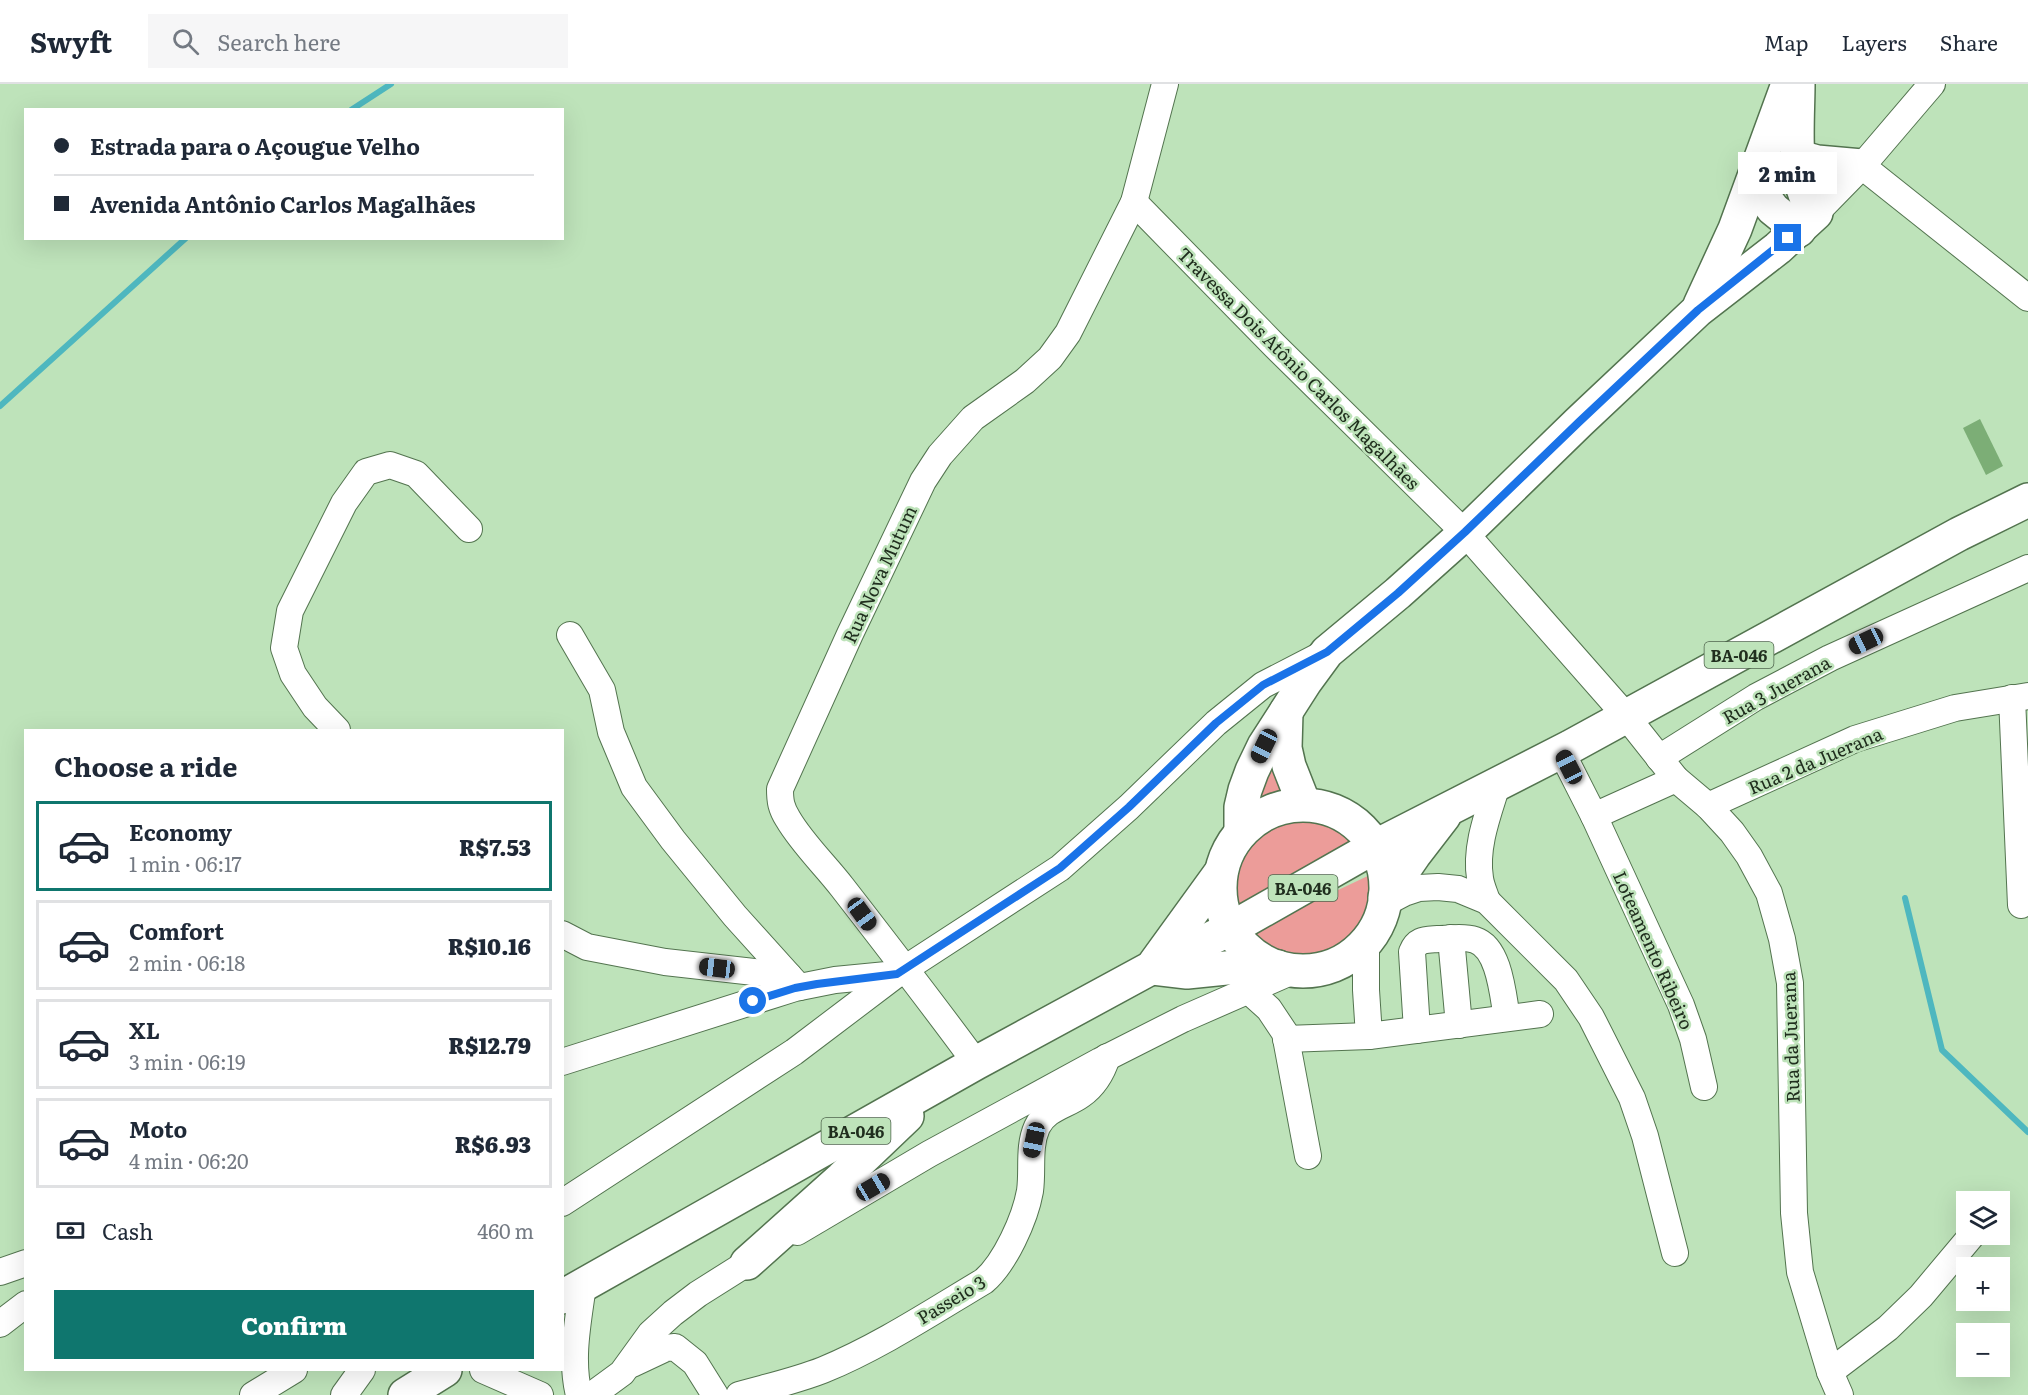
<!DOCTYPE html>
<meta charset="utf-8">
<style>
body{margin:0;font-family:Literata,serif;background:#f6f6f7;color:#1f2937;height:100vh;display:flex;flex-direction:column;font-size:22px;white-space:nowrap}
*{box-sizing:border-box;margin:0}
p{font-size:20px;color:#747a83}
.icon{flex:none;width:33px;height:33px;fill:none;stroke:currentColor;stroke-width:2;stroke-linecap:round;stroke-linejoin:round}
.map{position:relative;flex:1;overflow:hidden}
.drawer{position:absolute;left:24px;top:645px;width:540px;height:642px;display:flex;flex-direction:column;background:#fff;border-radius:0px;box-shadow:0 6px 24px #0002}
.drawer>*{flex:none}
.banner{position:absolute;left:24px;top:24px;width:540px;height:132px;border-radius:0px;box-shadow:0 6px 24px #0002;display:grid;align-content:center;height:132px;padding:0 30px;background:#fff}
.tools{position:absolute;left:1956px;top:1107px;display:grid;gap:12px}
.tools a{display:grid;place-items:center;width:54px;height:54px;border-radius:0px;background:#fff;box-shadow:0 6px 24px #0002;font-size:30px}
.end{position:absolute;width:27px;height:27px;margin:-14px;border:8px solid #1a73e8;background:#fff;box-shadow:0 0 0 3px #fff}
.from{border-radius:50%}
.bubble{position:absolute;height:42px;border-radius:0px;background:#fff;box-shadow:0 6px 24px #0002;font-size:20px;font-weight:800;line-height:42px;text-align:center}
.car{position:absolute;width:18px;height:36px;margin:-18px -9px;border-radius:8px;box-shadow:0 0 4px 2px #0007;background:linear-gradient(#222 24%,#8ab4d8 0 40%,#222 0 76%,#8ab4d8 0 86%,#222 0)}
.banner b{display:flex;align-items:center;gap:21px;height:57px;font-size:22px}
.banner b+b{border-top:2px solid #e0e1e3}
.banner i{width:15px;height:15px;background:#1f2937}
ul{padding:0;list-style:none}
li{display:flex;align-items:center;gap:18px;height:90px;margin:0 12px 9px;padding:0 18px;border:3px solid #e0e1e3;border-radius:0px}
li div{flex:1}
li b{display:block;font-size:22px}
li em{font-style:normal;font-weight:800}
li.active{border-color:#0f766e}
li>.icon{width:54px;height:54px;stroke-width:1.5}
h2{padding:0 30px;font-size:27px;line-height:72px}
.pay{display:flex;align-items:center;gap:15px;height:66px;padding:0 30px;font-size:22px}
.pay p{margin-inline-start:auto}
.action{display:flex;gap:12px;margin-top:auto;padding:12px 30px}
.action a{flex:1;height:69px;border-radius:0px;background:#0f766e;color:#fff;font-size:24px;font-weight:800;line-height:69px;text-align:center}
header{display:flex;align-items:center;gap:36px;box-sizing:border-box;height:84px;padding:0 30px;background:#fff;border-bottom:2px solid #e0e1e3}
header strong{font-size:28px}
nav{display:flex;gap:33px;margin-inline-start:auto;font-size:21px}
.search{width:420px;height:54px;background:#f6f6f7;display:flex;align-items:center;gap:15px;box-sizing:border-box;padding:0 21px;border-radius:0px;color:#747a83;font-size:22px}
.map>svg:first-child{display:block}
.green{fill:#ec9c99}
.lines{fill:none;stroke-linecap:round;stroke-linejoin:round}
.stream{stroke:#4eb7bf;stroke-width:6}
.building{fill:#7cae76}
.minor-casing{stroke:#53744f;stroke-width:28}
.major-casing{stroke:#53744f;stroke-width:36}
.minor{stroke:#fff;stroke-width:26}
.major{stroke:#fff;stroke-width:33}
.route{stroke:#1a73e8;stroke-width:8}
.labels{text-anchor:middle;dominant-baseline:central;stroke-width:5;stroke-linejoin:round;paint-order:stroke}
.shield{fill:#bee3ba;stroke:#4f644d;stroke-width:1.5}
.shield-label{font-size:16px;font-weight:bold;fill:#202e1e}
.street-label{font-size:18px;fill:#202e1e;stroke:#bee3ba}
</style>
<header>
<strong>Swyft</strong>
<div class="search"><svg class="icon" aria-label="search" viewBox="0 0 24 24"><circle cx="10" cy="10" r="6"/><path d="M15 15l6 6"/></svg>Search here</div>
<nav><a>Map</a><a>Layers</a><a>Share</a></nav>
</header>
<div class="map">
<svg width="2028" height="1311" viewBox="0 0 2028 1311">
<rect width="100%" height="100%" fill="#bee3ba"/>
<!-- green -->
<g class="green">
<polygon points="1275,664 1290,710 1257,723"/>
<path d="M1300,733C1322,735 1341,741 1356,759L1235,828C1218,778 1251,738 1300,733Z"/>
<path d="M1372,790C1373,799 1375,808 1373,817C1363,879 1286,893 1247,849Z"/>
</g>
<g class="lines">
<!-- stream -->
<g class="stream">
<polyline points="351,26 391,0"/>
<polyline points="0,322 186,154"/>
<polyline points="1905,814 1942,966 2028,1048"/>
</g>
</g>
<!-- building -->
<polygon class="building" points="1980,335 2003,382 1986,391 1963,344"/>
<g class="lines">
<!-- minor casing -->
<g class="minor-casing">
<g id="minor">
<polyline points="1862,82 2028,214"/>
<polyline points="1134,118 1274,261 1465,449 1626,632 1676,695 1708,722 1732,748 1749,772 1769,809 1782,855 1790,899 1794,1129 1800,1188 1830,1288 1840,1311"/>
<polyline points="1816,129 1862,82 1932,0"/>
<polyline points="570,551 602,606 611,648 634,703 673,756 735,832 799,903"/>
<polyline points="2012,614 2021,821"/>
<polyline points="337,646 315,623 293,590 284,564 290,527 344,419 366,388 390,381 416,390 469,445"/>
<polyline points="1561,667 1594,732 1676,695"/>
<polyline points="1659,674 1756,613 1830,574 2028,484"/>
<polyline points="1708,722 1855,655 1955,624 2028,612"/>
<polyline points="1594,732 1681,921 1693,955 1704,1003"/>
<path d="M1487,817C1485,810 1481,802 1480,794C1475,763 1488,730 1497,701"/>
<polyline points="1383,820 1404,809 1419,804 1438,803 1458,805 1487,817 1566,896 1591,933 1632,1014 1645,1052 1675,1169"/>
<polyline points="562,850 587,863 665,878 789,892"/>
<polyline points="1451,854 1459,941"/>
<polyline points="1366,857 1366,906 1369,952"/>
<polyline points="1248,906 1269,925 1285,949 1308,1072"/>
<path d="M1417,946L1412,868C1417,855 1425,856 1438,855C1450,855 1463,852 1475,856C1500,864 1503,913 1507,934"/>
<polyline points="1286,955 1369,952 1540,930"/>
<polyline points="562,978 795,904 835,896 897,890"/>
<path d="M976,979C932,919 887,861 842,803C825,781 802,759 788,735C781,724 780,717 780,705L850,550L923,397L940,371L973,334L1025,297L1050,274L1068,249L1134,118L1165,0"/>
<polyline points="562,1119 794,968 897,890 1060,784 1129,723 1216,639 1263,601 1323,570"/>
<polyline points="797,1148 929,1070 1100,977 1183,935 1295,886"/>
<polyline points="0,1188 26,1179"/>
<polyline points="0,1240 26,1220"/>
<polyline points="632,1280 666,1264 675,1263 695,1279 715,1311"/>
<polyline points="483,1286 540,1311"/>
<polyline points="1830,1288 1888,1244 1921,1212 1973,1150"/>
<polyline points="253,1311 294,1286"/>
<polyline points="344,1311 362,1286"/>
<path d="M579,1311C570,1275 578,1238 583,1201"/>
<polyline points="592,1311 622,1289 651,1249 673,1229 698,1210 763,1169"/>
<path d="M739,1311C767,1303 795,1297 823,1286C879,1263 932,1228 984,1197C1005,1179 1025,1135 1030,1107C1033,1086 1028,1063 1037,1043C1046,1024 1066,1022 1081,1011C1095,1001 1102,989 1107,973"/>
</g>
</g>
<!-- major casing -->
<g class="major-casing">
<g id="major">
<polyline points="1799,73 1817,78 1862,82"/>
<polyline points="1758,87 1764,113 1773,125 1799,146"/>
<polyline points="1700,221 1735,145 1788,0"/>
<polyline points="1286,628 1285,664 1289,682 1304,720"/>
<circle cx="1303" cy="804" r="83"/>
<path d="M1241,748V723L1245,706L1252,687L1264,662L1305,598L1327,568L1398,509L1465,449L1579,338L1698,226L1778,164L1816,129C1813,124 1809,118 1806,113C1793,82 1798,33 1798,0"/>
<polyline points="1385,813 1414,771 1444,732"/>
<polyline points="1155,879 1221,788"/>
<polyline points="1153,884 1187,888 1236,883 1278,883"/>
<polyline points="747,1179 842,1094 907,1032"/>
<polyline points="562,1213 976,979 1151,884 1230,845 1376,762 1570,663 1959,450 2028,416"/>
<polyline points="405,1311 445,1286"/>
</g>
</g>
<!-- minor -->
<use href="#minor" class="minor"/>
<!-- major -->
<use href="#major" class="major"/>
</g>
<g class="lines">
<!-- route -->
<polyline class="route" points="753,917 795,904 817,900 897,890 1060,784 1129,723 1216,639 1263,601 1327,568 1398,509 1465,448 1579,338 1698,226 1788,154"/>
</g>
<g class="labels">
<!-- shield labels -->
<g class="shield">
<rect x="1704.5" y="558" width="69" height="26" rx="4.5"/>
<rect x="1268.5" y="791" width="69" height="26" rx="4.5"/>
<rect x="821.5" y="1034" width="69" height="26" rx="4.5"/>
</g>
<g class="shield-label">
<text x="1739" y="571">BA-046</text>
<text x="1303" y="804">BA-046</text>
<text x="856" y="1047">BA-046</text>
</g>
<!-- street labels -->
<g class="street-label">
<text transform="translate(1299 284) rotate(45)">Travessa Dois Atônio Carlos Magalhães</text>
<text transform="translate(879 490) rotate(-65)">Rua Nova Mutum</text>
<text transform="translate(1776 605) rotate(-29)">Rua 3 Juerana</text>
<text transform="translate(1815 676) rotate(-23)">Rua 2 da Juerana</text>
<text transform="translate(1654 866) rotate(66)">Loteamento Ribeiro</text>
<text transform="translate(1790 953) rotate(-92)">Rua da Juerana</text>
<text transform="translate(951 1215) rotate(-31)">Passeio 3</text>
</g>
</g>
</svg>
<div class="tools">
<a><svg class="icon" aria-label="layers" viewBox="0 0 24 24"><path d="M12 4l9 5-9 5-9-5zM3 14l9 5 9-5"/></svg></a>
<a>+</a>
<a>−</a>
</div>
<i class="end from" style="left:753px;top:917px"></i>
<i class="end" style="left:1788px;top:154px"></i>
<div class="bubble" style="left:1738px;top:68px;width:99px">2 min</div>
<i class="car" style="left:1866px;top:557px;rotate:245deg"></i>
<i class="car" style="left:1264px;top:662px;rotate:206deg"></i>
<i class="car" style="left:1569px;top:683px;rotate:333deg"></i>
<i class="car" style="left:862px;top:830px;rotate:144deg"></i>
<i class="car" style="left:717px;top:884px;rotate:277deg"></i>
<i class="car" style="left:1034px;top:1056px;rotate:192deg"></i>
<i class="car" style="left:873px;top:1103px;rotate:60deg"></i>
<div class="banner">
<b><i class="from"></i>Estrada para o Açougue Velho</b>
<b><i></i>Avenida Antônio Carlos Magalhães</b>
</div>
<section class="drawer">
<h2>Choose a ride</h2>
<ul>
<li class="active"><svg class="icon" aria-label="car" viewBox="0 0 24 24"><path d="M5 17H2v-5l4-1 3-4h7l3 4 3 1v5h-3M9 17h6M6 11h13"/><circle cx="7" cy="17" r="2"/><circle cx="17" cy="17" r="2"/></svg><div><b>Economy</b><p>1 min · 06:17</p></div><em>R$7.53</em></li>
<li><svg class="icon" aria-label="car" viewBox="0 0 24 24"><path d="M5 17H2v-5l4-1 3-4h7l3 4 3 1v5h-3M9 17h6M6 11h13"/><circle cx="7" cy="17" r="2"/><circle cx="17" cy="17" r="2"/></svg><div><b>Comfort</b><p>2 min · 06:18</p></div><em>R$10.16</em></li>
<li><svg class="icon" aria-label="car" viewBox="0 0 24 24"><path d="M5 17H2v-5l4-1 3-4h7l3 4 3 1v5h-3M9 17h6M6 11h13"/><circle cx="7" cy="17" r="2"/><circle cx="17" cy="17" r="2"/></svg><div><b>XL</b><p>3 min · 06:19</p></div><em>R$12.79</em></li>
<li><svg class="icon" aria-label="car" viewBox="0 0 24 24"><path d="M5 17H2v-5l4-1 3-4h7l3 4 3 1v5h-3M9 17h6M6 11h13"/><circle cx="7" cy="17" r="2"/><circle cx="17" cy="17" r="2"/></svg><div><b>Moto</b><p>4 min · 06:20</p></div><em>R$6.93</em></li>
</ul>
<div class="pay"><svg class="icon" aria-label="cash" viewBox="0 0 24 24"><path d="M3 7h18v10H3z"/><circle cx="12" cy="12" r="2"/></svg>Cash<p>460 m</p></div>
<div class="action"><a>Confirm</a></div>
</section>
</div>
